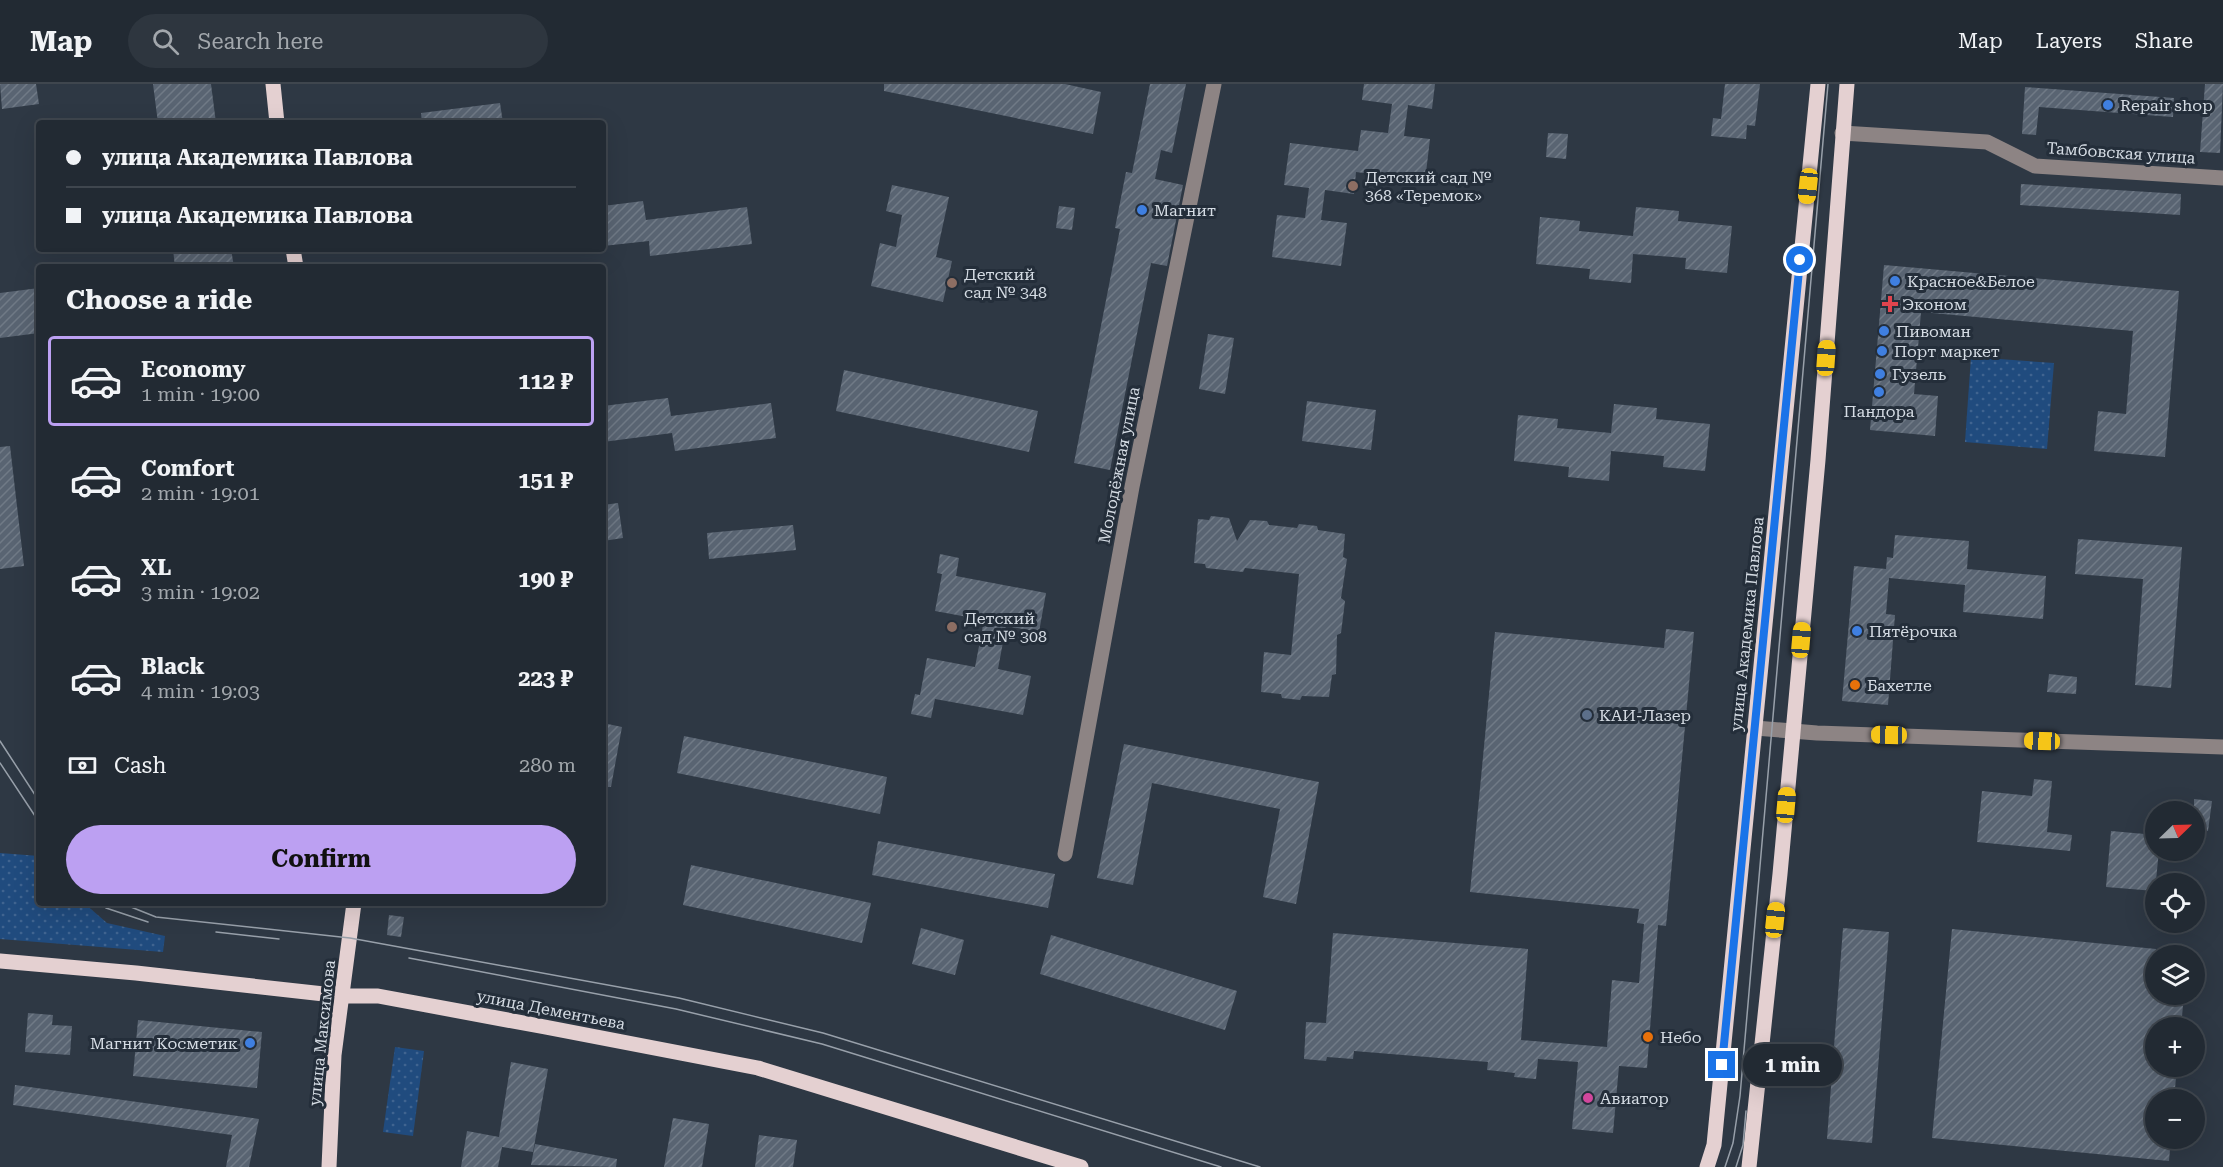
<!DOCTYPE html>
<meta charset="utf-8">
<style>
body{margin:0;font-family:"Roboto Serif",serif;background:#2e363f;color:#f1f3f6;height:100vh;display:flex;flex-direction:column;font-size:22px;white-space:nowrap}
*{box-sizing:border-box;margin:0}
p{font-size:20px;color:#a2a7ac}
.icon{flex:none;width:33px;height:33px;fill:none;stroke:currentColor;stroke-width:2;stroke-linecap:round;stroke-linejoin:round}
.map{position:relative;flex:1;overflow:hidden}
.drawer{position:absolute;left:36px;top:180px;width:570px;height:642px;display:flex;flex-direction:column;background:#222a33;border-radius:6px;box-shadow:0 6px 24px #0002,0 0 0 2px #3f464e}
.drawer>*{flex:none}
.guide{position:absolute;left:36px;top:36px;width:570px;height:132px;border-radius:6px;box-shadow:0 6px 24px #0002,0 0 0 2px #3f464e;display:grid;align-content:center;height:132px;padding:0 30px;background:#222a33}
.needle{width:39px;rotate:67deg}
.buttons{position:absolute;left:2145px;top:717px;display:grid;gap:12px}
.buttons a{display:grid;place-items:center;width:60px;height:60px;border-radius:50%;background:#222a33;box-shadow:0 6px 24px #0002,0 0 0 2px #3f464e;font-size:30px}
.end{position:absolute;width:27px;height:27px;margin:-14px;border:8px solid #1a73e8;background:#fff;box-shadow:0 0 0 3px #fff}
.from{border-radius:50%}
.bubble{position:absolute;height:42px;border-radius:21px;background:#222a33;box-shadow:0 6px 24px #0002,0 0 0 2px #3f464e;font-size:20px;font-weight:700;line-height:42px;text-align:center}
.car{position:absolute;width:18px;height:36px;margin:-18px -9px;border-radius:8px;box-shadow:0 0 4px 2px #0007;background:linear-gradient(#f5c518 24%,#345 0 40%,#f5c518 0 76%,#345 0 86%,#f5c518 0)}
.guide b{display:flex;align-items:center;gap:21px;height:57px;font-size:22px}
.guide b+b{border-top:2px solid #3f464e}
.guide i{width:15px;height:15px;background:#f1f3f6}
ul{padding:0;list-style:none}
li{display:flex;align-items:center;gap:18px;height:90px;margin:0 12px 9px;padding:0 18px;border:3px solid transparent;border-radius:6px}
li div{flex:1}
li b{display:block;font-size:22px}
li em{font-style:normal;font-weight:700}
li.active{border-color:#bca0f2}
li>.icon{width:54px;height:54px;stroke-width:1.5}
h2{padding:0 30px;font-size:27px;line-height:72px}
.pay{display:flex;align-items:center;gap:15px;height:66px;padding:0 30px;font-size:22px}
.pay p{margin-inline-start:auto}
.button{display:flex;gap:12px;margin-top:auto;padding:12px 30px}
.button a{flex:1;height:69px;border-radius:36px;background:#bca0f2;color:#111;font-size:24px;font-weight:700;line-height:69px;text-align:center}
header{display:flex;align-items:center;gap:36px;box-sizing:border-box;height:84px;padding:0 30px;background:#222a33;border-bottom:2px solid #3f464e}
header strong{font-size:28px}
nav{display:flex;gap:33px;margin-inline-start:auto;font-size:21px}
.search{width:420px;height:54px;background:#2e363f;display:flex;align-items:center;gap:15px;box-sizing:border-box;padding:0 21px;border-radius:33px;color:#a2a7ac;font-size:22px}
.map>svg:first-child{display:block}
.park{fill:url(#park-dots)}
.building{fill:url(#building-hatch)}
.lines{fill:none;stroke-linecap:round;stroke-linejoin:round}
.minor{stroke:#8d8484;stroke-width:15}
.major{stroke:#e4d0d1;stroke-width:15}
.tram{stroke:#98a0aa;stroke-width:1.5}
.route{stroke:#1a73e8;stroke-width:8}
.shop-dot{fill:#3f7fe0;stroke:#242e3a;stroke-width:2}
.education-dot{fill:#8d6e63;stroke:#242e3a;stroke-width:2}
.health-dot{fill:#e0444e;stroke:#242e3a;stroke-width:2}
.food-dot{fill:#e8710a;stroke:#242e3a;stroke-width:2}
.service-dot{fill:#5c6f8a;stroke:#242e3a;stroke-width:2}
.hotel-dot{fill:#d1479c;stroke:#242e3a;stroke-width:2}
.labels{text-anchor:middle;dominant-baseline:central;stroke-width:6;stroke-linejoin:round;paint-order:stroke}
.poi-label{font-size:16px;fill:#d5dce4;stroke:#242e3a;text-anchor:start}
.street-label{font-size:16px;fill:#d5dce4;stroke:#242e3a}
</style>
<header>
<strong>Map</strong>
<div class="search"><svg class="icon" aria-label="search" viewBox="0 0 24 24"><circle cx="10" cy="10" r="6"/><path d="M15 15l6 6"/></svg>Search here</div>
<nav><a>Map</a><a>Layers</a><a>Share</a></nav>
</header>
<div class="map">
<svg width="2223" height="1083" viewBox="0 0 2223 1083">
<defs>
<pattern id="park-dots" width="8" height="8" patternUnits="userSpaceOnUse" patternTransform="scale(1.5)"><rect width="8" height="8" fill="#204b7e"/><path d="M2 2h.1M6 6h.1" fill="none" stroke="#406490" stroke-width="1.8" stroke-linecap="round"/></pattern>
<pattern id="building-hatch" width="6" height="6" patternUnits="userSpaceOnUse" patternTransform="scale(1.5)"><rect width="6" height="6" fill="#596472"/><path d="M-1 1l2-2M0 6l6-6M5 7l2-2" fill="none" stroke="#707a86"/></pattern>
</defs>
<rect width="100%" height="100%" fill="#2e3844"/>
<!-- park -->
<g class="park">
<polygon points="1971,273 2054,279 2047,365 1965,358"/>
<polygon points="0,769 39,772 39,819 84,819 107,839 165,852 163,868 0,855"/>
<polygon points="395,963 424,967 413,1052 383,1048"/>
</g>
<!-- building -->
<g class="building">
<polygon points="0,0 36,0 39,20 2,25"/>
<polygon points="153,0 211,0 216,39 158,39"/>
<polygon points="884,0 1065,0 1101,8 1093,50 884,7"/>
<polygon points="1150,0 1186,0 1172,69 1161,66 1155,95 1183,101 1167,182 1151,179 1110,386 1074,379 1120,145 1115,144 1126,88 1132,89"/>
<polygon points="1364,0 1435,0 1432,25 1408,21 1404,52 1430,55 1425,97 1356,88 1354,110 1325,106 1321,136 1347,139 1341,182 1272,173 1277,131 1305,134 1309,104 1284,101 1290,59 1358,67 1361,46 1388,49 1392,20 1362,16"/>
<polygon points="1725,0 1760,0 1755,42 1747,41 1746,55 1711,52 1713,34 1721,35"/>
<polygon points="2205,0 2223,0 2220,69 2200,68"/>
<polygon points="2025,3 2174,14 2173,33 2039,23 2036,51 2022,50"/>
<polygon points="500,19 503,39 422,39 421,29"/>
<polygon points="1548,49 1568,50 1566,75 1546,73"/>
<polygon points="2021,100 2181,110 2180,131 2020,121"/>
<polygon points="892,101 949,113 936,173 952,177 943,218 871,202 880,159 896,163 902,131 886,127"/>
<polygon points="643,117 646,136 747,123 752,160 650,172 649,157 603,162 603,122"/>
<polygon points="1059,122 1075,124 1072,146 1056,144"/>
<polygon points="1636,123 1679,127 1678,137 1732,142 1727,189 1685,185 1686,174 1633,170 1631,199 1589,195 1590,185 1536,180 1540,133 1580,137 1579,147 1633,152"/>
<polygon points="173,165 231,165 234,183 175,183"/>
<polygon points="1884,181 2179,207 2165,373 2094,367 2098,327 2126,330 2133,247 1921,228 1914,310 1938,312 1935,352 1870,346"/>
<polygon points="39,204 39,249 0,254 0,209"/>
<polygon points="1208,250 1234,254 1225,310 1199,305"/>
<polygon points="844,286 1038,327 1029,368 836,327"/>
<polygon points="668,314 671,332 771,319 776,354 675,367 672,349 603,358 603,322"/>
<polygon points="1307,317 1376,326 1371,366 1302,357"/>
<polygon points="1614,320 1657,324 1656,335 1710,340 1705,387 1663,383 1664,372 1611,367 1609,397 1568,393 1569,383 1514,377 1518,331 1558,335 1557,344 1611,349"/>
<polygon points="10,362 24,482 0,485 0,363"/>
<polygon points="618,419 623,454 603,457 603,421"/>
<polygon points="1211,432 1229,434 1237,457 1250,436 1267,437 1269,441 1279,442 1297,444 1299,440 1317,442 1318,446 1345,450 1343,473 1347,475 1341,514 1345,517 1341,549 1337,551 1336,590 1332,591 1329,613 1302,612 1300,616 1282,614 1281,610 1261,608 1264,568 1291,571 1299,490 1245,484 1243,488 1206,484 1205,480 1194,479 1198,435 1209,436"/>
<polygon points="793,441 796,466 709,475 707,449"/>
<polygon points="1895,451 1969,457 1967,485 2046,492 2043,535 1963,528 1965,501 1889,494 1886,530 1895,531 1888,621 1842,617 1854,482 1886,485 1887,473 1893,474"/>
<polygon points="2078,455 2182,463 2171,604 2135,601 2143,495 2075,490"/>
<polygon points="940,470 959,474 956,492 1046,509 1039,548 1006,542 998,585 1031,592 1023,631 935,615 931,634 911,630 915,610 920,611 927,574 975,583 984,536 935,527 942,490 937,489"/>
<polygon points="1666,545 1694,548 1666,842 1658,841 1647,984 1619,982 1613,1049 1572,1045 1578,978 1538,975 1536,995 1514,993 1515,989 1487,986 1488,978 1354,967 1353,975 1327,973 1326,977 1304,975 1306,938 1326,939 1333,849 1528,865 1521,956 1607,963 1612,896 1639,899 1644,840 1637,839 1639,825 1470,808 1495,548 1664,564"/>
<polygon points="2049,590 2077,593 2076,610 2047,608"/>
<polygon points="603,639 622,643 611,703 603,703"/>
<polygon points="684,652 887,693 880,730 677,689"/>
<polygon points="1124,660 1319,698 1296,820 1263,813 1280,725 1152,699 1133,801 1097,794"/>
<polygon points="2034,695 2052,697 2047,748 2072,751 2070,767 1977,758 1982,707 2032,712"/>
<polygon points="2194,715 2212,717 2208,747 2194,746"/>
<polygon points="2111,747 2156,751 2156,766 2159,766 2155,807 2106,803"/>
<polygon points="878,757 1055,790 1048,824 872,791"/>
<polygon points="691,781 871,819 862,859 683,821"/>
<polygon points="389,831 404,833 401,853 387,851"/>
<polygon points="921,844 964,856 955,891 912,880"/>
<polygon points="1843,844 1889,848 1872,1059 1827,1055"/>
<polygon points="1952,845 2156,865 2156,910 2184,910 2181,944 2156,944 2156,982 2177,982 2174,1016 2156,1016 2156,1054 2171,1054 2169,1077 1932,1054"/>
<polygon points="1051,851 1237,907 1225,946 1040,890"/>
<polygon points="28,929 53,931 52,941 72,942 70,971 25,968"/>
<polygon points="138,936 262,948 257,1004 133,992"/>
<polygon points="511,978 548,985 533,1068 502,1063 498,1083 461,1083 467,1047 499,1053"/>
<polygon points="15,1001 259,1035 249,1083 226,1083 232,1051 13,1021"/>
<polygon points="673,1034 709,1040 702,1083 664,1083"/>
<polygon points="759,1051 797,1056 793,1083 755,1083"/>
<polygon points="535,1060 617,1075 616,1083 531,1081"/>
</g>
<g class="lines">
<!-- minor -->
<g class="minor">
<polyline points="1842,49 1987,58 2035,82 2223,94"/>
<polyline points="1755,644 1817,649 2223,663"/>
<polyline points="1065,770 1132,403 1214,0"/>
</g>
<!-- major -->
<g class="major">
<polyline points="273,0 277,39"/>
<polyline points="293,165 296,183"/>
<polyline points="0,877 136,889 342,912 378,912 545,943 758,984 1081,1083"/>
<polyline points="329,1083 334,971 354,819"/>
<polyline points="1707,1083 1714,1061 1818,0"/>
<polyline points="1749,1083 1780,790 1818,376 1847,0"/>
</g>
<!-- tram -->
<g class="tram">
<polyline points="0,657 39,717"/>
<polyline points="0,679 39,738"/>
<polyline points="101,819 106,824 148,838"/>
<polyline points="121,819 156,833 350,854 679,914 823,949 1260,1083"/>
<polyline points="216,848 279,855"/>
<polyline points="409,874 676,925 822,960 1221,1083"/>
<polyline points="1725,1083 1733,1059 1740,1012 1828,0"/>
<polyline points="1736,1083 1743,1061 1746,1027"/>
</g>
</g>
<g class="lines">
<!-- route -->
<polyline class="route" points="1722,981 1800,176"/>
</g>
<!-- markers -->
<g class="shop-dot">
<circle cx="2108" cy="21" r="6"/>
<circle cx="1142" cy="126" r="6"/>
<circle cx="1895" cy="197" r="6"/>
<circle cx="1884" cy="247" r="6"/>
<circle cx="1882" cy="267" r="6"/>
<circle cx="1880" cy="290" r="6"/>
<circle cx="1879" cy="308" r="6"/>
<circle cx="1857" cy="547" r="6"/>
<circle cx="250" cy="959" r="6"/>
</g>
<g class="education-dot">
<circle cx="1353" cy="102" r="6"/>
<circle cx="952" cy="199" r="6"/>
<circle cx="952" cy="543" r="6"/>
</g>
<path class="health-dot" d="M1887 211h6v6h6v6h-6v6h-6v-6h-6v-6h6z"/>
<g class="food-dot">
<circle cx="1855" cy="601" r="6"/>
<circle cx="1648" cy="953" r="6"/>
</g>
<circle class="service-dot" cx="1587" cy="631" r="6"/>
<circle class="hotel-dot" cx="1588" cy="1014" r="6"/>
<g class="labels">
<!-- poi labels -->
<g class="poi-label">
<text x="2120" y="21">Repair shop</text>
<text x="1365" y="93">Детский сад №<tspan x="1365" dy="18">368 «Теремок»</tspan></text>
<text x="1154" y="126">Магнит</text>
<text x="964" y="190">Детский<tspan x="964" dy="18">сад № 348</tspan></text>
<text x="1907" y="197">Красное&amp;Белое</text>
<text x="1902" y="220">Эконом</text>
<text x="1896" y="247">Пивоман</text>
<text x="1894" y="267">Порт маркет</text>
<text x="1892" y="290">Гузель</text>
<text x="1879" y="327" text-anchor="middle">Пандора</text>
<text x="964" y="534">Детский<tspan x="964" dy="18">сад № 308</tspan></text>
<text x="1869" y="547">Пятёрочка</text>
<text x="1867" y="601">Бахетле</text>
<text x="1599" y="631">КАИ-Лазер</text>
<text x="1660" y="953">Небо</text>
<text x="238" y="959" text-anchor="end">Магнит Косметик</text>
<text x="1600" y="1014">Авиатор</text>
</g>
<!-- street labels -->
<g class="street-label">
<text transform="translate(2121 69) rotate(4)">Тамбовская улица</text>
<text transform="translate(1119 381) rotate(-79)">Молодёжная улица</text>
<text transform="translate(1747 540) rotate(-84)">улица Академика Павлова</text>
<text transform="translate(551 926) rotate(11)">улица Дементьева</text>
<text transform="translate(322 949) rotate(-84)">улица Максимова</text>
</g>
</g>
</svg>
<div class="buttons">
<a><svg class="needle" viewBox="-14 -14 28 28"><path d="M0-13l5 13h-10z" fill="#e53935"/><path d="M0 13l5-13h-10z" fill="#a2a7ac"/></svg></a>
<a><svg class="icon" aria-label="locate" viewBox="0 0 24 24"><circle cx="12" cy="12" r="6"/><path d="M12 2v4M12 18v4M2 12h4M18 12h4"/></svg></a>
<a><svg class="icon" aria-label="layers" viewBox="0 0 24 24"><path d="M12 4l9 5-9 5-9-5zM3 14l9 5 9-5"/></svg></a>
<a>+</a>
<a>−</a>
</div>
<i class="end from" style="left:1800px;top:176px"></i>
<i class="end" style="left:1722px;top:981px"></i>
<div class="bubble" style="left:1743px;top:960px;width:99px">1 min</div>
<i class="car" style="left:1808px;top:102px;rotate:186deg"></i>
<i class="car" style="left:1826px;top:274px;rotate:4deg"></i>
<i class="car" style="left:1801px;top:556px;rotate:5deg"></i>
<i class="car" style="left:1889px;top:651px;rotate:271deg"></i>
<i class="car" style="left:2042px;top:657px;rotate:272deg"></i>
<i class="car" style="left:1786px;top:721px;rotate:5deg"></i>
<i class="car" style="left:1775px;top:836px;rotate:6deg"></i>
<div class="guide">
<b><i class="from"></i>улица Академика Павлова</b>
<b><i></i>улица Академика Павлова</b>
</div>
<section class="drawer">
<h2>Choose a ride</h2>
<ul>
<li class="active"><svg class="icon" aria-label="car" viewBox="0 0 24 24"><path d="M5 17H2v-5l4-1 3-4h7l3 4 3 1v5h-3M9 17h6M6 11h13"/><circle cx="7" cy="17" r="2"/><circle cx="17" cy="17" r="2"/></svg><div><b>Economy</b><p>1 min · 19:00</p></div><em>112 ₽</em></li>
<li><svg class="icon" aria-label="car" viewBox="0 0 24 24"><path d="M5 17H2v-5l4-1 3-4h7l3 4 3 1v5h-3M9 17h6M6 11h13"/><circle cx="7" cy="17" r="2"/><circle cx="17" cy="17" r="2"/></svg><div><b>Comfort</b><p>2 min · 19:01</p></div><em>151 ₽</em></li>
<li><svg class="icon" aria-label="car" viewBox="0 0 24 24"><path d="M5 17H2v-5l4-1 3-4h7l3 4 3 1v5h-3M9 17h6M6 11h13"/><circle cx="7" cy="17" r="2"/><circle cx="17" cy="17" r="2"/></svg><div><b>XL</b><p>3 min · 19:02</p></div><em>190 ₽</em></li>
<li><svg class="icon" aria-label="car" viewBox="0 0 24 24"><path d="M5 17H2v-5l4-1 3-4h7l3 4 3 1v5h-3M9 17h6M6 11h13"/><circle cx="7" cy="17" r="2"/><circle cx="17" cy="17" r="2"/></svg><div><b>Black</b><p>4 min · 19:03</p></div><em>223 ₽</em></li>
</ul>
<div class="pay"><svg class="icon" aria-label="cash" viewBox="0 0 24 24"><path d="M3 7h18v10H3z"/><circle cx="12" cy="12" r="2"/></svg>Cash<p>280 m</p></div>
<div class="button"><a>Confirm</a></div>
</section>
</div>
